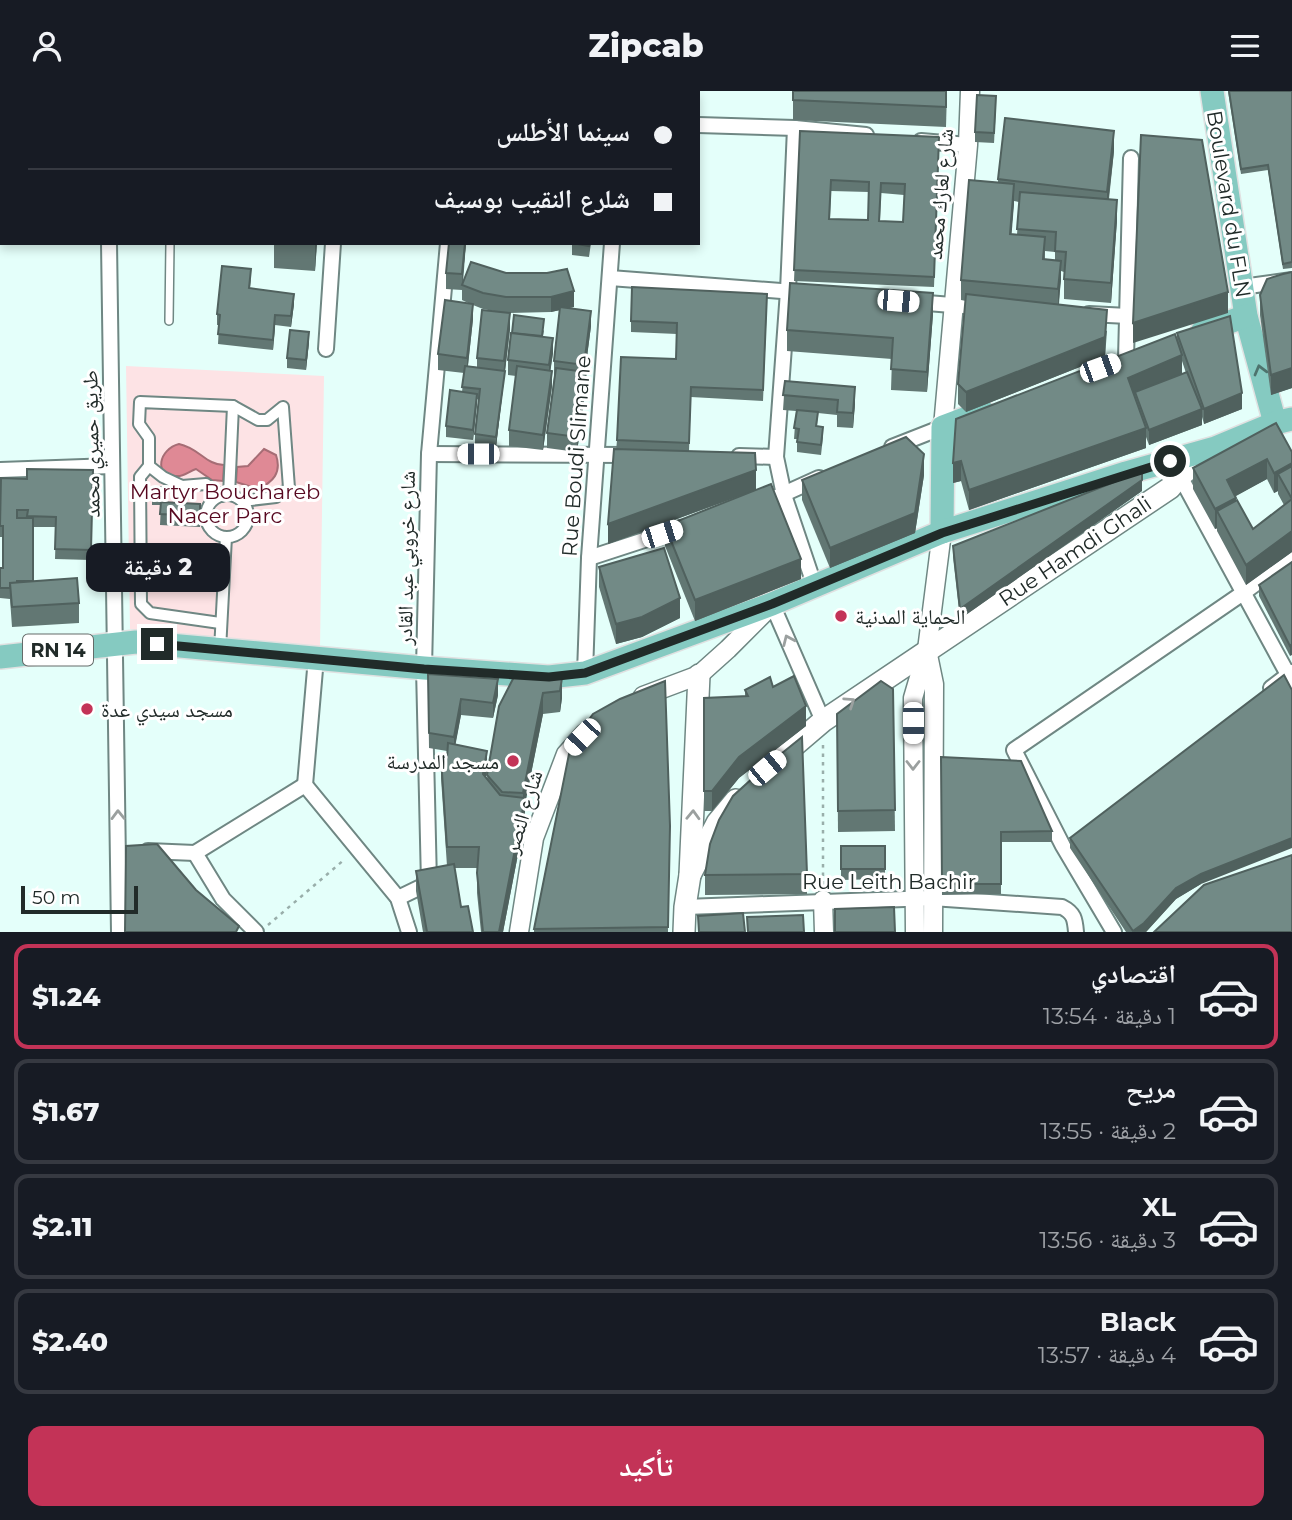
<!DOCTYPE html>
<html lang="ar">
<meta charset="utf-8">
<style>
body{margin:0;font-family:Montserrat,"Noto Naskh Arabic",sans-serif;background:#20242c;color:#f1f3f6;direction:rtl;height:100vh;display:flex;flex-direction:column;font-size:26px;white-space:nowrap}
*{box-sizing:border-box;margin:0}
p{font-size:23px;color:#9ea1a6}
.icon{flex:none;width:38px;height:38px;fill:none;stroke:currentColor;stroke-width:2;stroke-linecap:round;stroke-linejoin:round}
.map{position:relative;height:841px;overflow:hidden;direction:ltr}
.drawer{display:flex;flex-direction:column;background:#171b24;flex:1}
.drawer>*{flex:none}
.banner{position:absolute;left:0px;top:0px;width:700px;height:154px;box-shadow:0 4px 10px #0003;direction:rtl;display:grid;align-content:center;height:154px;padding:0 28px;background:#171b24}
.scale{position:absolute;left:21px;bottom:18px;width:117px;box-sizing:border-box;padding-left:7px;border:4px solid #212b29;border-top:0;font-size:19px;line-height:24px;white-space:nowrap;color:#212b29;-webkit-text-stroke:5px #fff;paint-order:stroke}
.end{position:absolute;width:32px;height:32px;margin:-16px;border:9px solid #212b29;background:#fff;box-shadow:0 0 0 4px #fff}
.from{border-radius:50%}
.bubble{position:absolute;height:49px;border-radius:14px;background:#171b24;box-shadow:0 4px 10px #0003;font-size:23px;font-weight:800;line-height:49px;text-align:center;direction:rtl}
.car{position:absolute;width:21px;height:42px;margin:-21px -10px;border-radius:9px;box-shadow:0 0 5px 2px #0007;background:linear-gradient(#fff 24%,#345 0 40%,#fff 0 76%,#345 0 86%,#fff 0)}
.banner b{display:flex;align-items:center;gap:24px;height:66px;font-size:26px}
.banner b+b{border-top:2px solid #363941}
.banner i{width:18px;height:18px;background:#f1f3f6}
ul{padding:12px 0 0;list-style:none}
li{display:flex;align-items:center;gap:21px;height:105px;margin:0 14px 10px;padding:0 14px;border:4px solid #363941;border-radius:14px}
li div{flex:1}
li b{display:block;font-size:26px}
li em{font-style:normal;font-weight:800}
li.on{border-color:#c33357}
li>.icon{width:63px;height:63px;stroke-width:1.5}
.primary-button{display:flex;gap:14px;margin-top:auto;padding:14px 28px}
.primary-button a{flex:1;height:80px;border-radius:14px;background:#c33357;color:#fff;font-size:28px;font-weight:800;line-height:80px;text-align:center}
header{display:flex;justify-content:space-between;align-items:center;height:91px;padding:0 28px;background:#171b24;font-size:32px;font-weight:800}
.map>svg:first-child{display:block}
.green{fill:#fde3e5}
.water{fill:#df8995;stroke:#a66d75;stroke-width:2}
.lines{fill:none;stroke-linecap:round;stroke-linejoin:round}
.service-casing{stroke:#6f8783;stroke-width:10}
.pedestrian-casing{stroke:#6f8783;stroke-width:14}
.minor-casing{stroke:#6f8783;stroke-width:18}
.tertiary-casing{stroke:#6f8783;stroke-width:21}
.secondary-casing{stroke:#6f8783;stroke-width:24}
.primary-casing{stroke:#e0e1e1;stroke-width:26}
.path{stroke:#99aeaa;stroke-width:2.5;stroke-dasharray:3.5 5;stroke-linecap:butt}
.service{stroke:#fff;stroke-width:7}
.pedestrian{stroke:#fff;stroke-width:10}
.minor{stroke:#fff;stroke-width:14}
.tertiary{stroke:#fff;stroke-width:18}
.secondary{stroke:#fff;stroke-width:21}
.primary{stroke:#85cac1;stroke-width:23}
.wall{fill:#627773;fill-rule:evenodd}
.shaded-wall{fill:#50615e}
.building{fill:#728a86;stroke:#50615e;stroke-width:2;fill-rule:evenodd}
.oneway{stroke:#4e736d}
.oneway2{stroke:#9ba09f}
.route{stroke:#212b29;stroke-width:9}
.poi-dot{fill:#c33357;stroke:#fff;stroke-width:2.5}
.labels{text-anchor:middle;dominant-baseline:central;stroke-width:6;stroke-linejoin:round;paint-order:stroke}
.shield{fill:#fff;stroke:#646b69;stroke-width:2}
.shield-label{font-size:19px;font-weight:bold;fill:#212b29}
.street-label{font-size:21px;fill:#212b29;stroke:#fff}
.park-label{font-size:21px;fill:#570820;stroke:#fff}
.poi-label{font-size:21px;fill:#212b29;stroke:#fff;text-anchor:start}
</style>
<header><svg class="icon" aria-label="menu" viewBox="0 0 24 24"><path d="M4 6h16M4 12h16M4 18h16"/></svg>Zipcab<svg class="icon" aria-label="person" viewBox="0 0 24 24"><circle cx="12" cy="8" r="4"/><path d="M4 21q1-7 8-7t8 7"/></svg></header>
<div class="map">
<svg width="1292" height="841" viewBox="0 0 1292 841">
<rect width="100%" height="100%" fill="#e4fffa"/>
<!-- green -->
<polygon class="green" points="126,275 324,285 320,557 130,538"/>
<!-- water -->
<g class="water">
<path d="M179,353C199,357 206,374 224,374L223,390L212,389L196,378C189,380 184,386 176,385C153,385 159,358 179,353Z"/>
<path d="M264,358L276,364C282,382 273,391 258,398L236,391L237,376L248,375Z"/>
</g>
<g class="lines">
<!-- service casing -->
<g class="service-casing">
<polyline id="service" points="169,230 170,152"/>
</g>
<!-- pedestrian casing -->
<g class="pedestrian-casing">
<g id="pedestrian">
<polyline points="149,375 163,386 182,395 206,393 222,405"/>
<polyline points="229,404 233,315"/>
<circle cx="227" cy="425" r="21"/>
<polyline points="220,532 150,522 141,513 140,386 149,375 149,347 139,333 140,311 233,315 258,329 267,329 283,316 289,397 276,406 242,410"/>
<polyline points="220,559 226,446"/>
</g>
</g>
<!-- minor casing -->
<g class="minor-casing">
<g id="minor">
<polyline points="229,0 258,2"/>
<polyline points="113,2 113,0"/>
<polyline points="462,2 462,0"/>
<polyline points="698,34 795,37 866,44"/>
<polyline points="795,37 788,200 776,366 784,404 815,496"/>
<polyline points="921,50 968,54"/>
<polyline points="0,114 2,114"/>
<polyline points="109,152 119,841"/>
<polyline points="610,187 807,202"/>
<polyline points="1242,196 1292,189"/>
<polyline points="915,211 964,215"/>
<polyline points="1089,223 1128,225"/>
<polyline points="326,258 333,152"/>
<polyline points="1126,268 1131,67"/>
<polyline points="892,356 943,336"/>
<polyline points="429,363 631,364"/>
<polyline points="739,365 776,366"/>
<polyline points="0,379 112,375"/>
<polyline points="1180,385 1292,591"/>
<polyline points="777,406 819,387"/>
<polyline points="589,467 681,437"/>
<polyline points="772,513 823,630"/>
<polyline points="585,582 589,467 612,152"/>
<polyline points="1271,597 1292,581"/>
<polyline points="305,694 316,567"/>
<polyline points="148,760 195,762"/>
<polyline points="398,807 429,792 424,577 429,363 448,152"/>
<path d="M685,816L932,807L1062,816C1074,822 1075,828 1076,841"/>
<polyline points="256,841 223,808 195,762 305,694 398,807 409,841"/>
<polyline points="1114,841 1063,755 1014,659 1243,502 1292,466"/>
</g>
</g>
<!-- tertiary casing -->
<g class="tertiary-casing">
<g id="tertiary">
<polyline points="943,336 968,54 970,0"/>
<polyline points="927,559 934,593 933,841"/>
<polyline points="643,605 699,584 728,558 770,516"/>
<polyline points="823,809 824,841"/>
<polyline points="519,841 534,747 566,663 585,642"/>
<polyline points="915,841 913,607 927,559 942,441"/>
</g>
</g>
<!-- secondary casing -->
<g class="secondary-casing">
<g id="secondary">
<polyline points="782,665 823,630 1170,397 1180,385 1214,358"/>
<polyline points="690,784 717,732 736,709"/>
<polyline points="684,841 685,816 690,784 699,584"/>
</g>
</g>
<!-- primary casing -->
<g class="primary-casing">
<g id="primary">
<polyline points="1212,0 1246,225 1275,332"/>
<polyline points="1202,241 1246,225"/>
<polyline points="942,441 943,336 983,321"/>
<polyline points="0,566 136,551 424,577 549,586 585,582 772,513 942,441 1126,382 1215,357 1275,332 1292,328"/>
</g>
</g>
<!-- path -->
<g class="path">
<polyline points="823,654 823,795"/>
<polyline points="268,834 345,768"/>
</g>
<!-- service -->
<use href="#service" class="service"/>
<!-- pedestrian -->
<use href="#pedestrian" class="pedestrian"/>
<!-- minor -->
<use href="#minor" class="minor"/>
<!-- tertiary -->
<use href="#tertiary" class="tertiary"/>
<!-- secondary -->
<use href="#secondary" class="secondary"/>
<!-- primary -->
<use href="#primary" class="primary"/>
</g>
<!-- wall -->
<g class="wall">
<polygon points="793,0 947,0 946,36 793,29"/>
<polygon points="1228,0 1292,0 1292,177 1283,178 1268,79 1241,83"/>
<polygon points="996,16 994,52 975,51 975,41"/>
<path d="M800,40L939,57L934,196L794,190ZM831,100L869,101L868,129L830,128ZM881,102L904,104L903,131L880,130Z"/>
<path d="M1114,60L1109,108L1117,129L1111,212L1064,208V181L1061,180L1059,214L1107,240L1105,266L966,321L958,313V293L966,210L961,209V189L998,92V88ZM1014,110L1019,111L1017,144L1011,143ZM1045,160L1055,161V169L1045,168Z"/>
<polygon points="274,152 317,152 315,180 274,177"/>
<path d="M466,152L463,192L471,171L574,216L569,217L591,235L585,281L586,296L577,361L547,357V342L554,286V270L560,219L551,221L509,222L510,238L496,356L475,353V343L479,309L477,308L473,349L446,346V335L462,301L464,282L438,279V263L470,213L462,209V199L446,198V182ZM473,214L483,218L499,221L477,267V276L468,275L473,228Z"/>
<polygon points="572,152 591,152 589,166 572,164"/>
<polygon points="1292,181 1292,297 1271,304 1260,224 1260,204"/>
<polygon points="251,188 250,197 294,213 291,236 275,234 273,259 218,253 219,234 217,234 217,223"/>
<polygon points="767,213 763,310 691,306 689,360 756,399 801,488 695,530 665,455 665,435 754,400 608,453 617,349 676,268 677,243 631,241 631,230"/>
<polygon points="933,223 927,301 891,299 892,268 787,260 787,239"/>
<polygon points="544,239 543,245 553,262 550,280 552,295 543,359 509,355 509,339 516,285 508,284 508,269"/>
<path d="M1177,242L1242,318L1204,333L1202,326V334L1149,354L1146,346V357L969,419L961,390L953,392V372L1177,251ZM1182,270L1186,282L1182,283Z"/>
<polygon points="309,251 306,279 287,277 287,267"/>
<polygon points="785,290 855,312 853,337 837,336 837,324 818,322 817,335 823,346 821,364 797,361 797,348 794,348 796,320 783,319"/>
<path d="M1292,361V461L1246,494L1217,440V437L1215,438L1193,398V377ZM1267,388L1274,402L1278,400V403L1284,414L1253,438L1236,410L1235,405Z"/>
<polygon points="93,379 91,469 55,468 56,436 33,436 33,491 79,512 79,532 12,536 10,508 0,507 0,477 3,477 3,446 0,446 0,419 27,388"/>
<polygon points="924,384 915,442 830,477 802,409 802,389"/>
<polygon points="152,396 167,396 167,411 200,413 200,436 160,434 161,414 152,414"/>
<polygon points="1142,400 960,528 953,466 953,455"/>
<polygon points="1292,471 1290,565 1259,505 1259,494"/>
<polygon points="599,476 680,527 642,546 616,553 599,496"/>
<polygon points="428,583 498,604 493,627 461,624 455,654 487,680 486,686 487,688 499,615 562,587 562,607 560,621 543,623 525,713 525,727 503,841 481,841 477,802 477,777 454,777 461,816 473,841 423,841 416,800 416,780 447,775 441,687 441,667 447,667 447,660 429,657"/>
<polygon points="665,590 668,841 534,841 534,838"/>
<polygon points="773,596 806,635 739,687 712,720 704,720 704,607 745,605 745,599"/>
<polygon points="893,598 895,740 838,741 837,623"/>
<polygon points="941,666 1052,740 1052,751 1001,751 1001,803 942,804"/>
<polygon points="1070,747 1201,793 1176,808 1146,841 1126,841 1070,757"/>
<polygon points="841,755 885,755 885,788 841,789"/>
<polygon points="807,783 807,803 705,804 705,784"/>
</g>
<!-- shaded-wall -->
<g class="shaded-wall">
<polygon points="1114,40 1114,60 1107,121 1107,101"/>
<polygon points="1014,93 1014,113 1010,163 1010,143"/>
<polygon points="1117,109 1117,129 1111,212 1111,192"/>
<polygon points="315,152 317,152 315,180"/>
<polygon points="465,152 466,152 462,194 462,183"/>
<polygon points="1061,170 1061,190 1058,218 1058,198"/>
<polygon points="574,200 574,216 551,221 551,206"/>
<polygon points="1228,201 1228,222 1133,252 1133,232"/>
<polygon points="933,202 933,223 927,301 927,281"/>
<polygon points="294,203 294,213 291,236 291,225"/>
<polygon points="473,213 473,228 467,282 467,267"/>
<polygon points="1107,219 1105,266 966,321 966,301"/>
<polygon points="591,220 591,235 584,289 584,274"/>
<polygon points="510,222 510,238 496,356 496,346"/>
<polygon points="275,224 275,234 273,259 273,249"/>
<polygon points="309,241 309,251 306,279 306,269"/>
<polygon points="553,247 553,262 549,290 549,274"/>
<polygon points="1182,264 1182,285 1135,301 1135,305 1128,287"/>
<polygon points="1292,277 1292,297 1271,304 1271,284"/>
<polygon points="552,280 552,295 543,359 543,344"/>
<polygon points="586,281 586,296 577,361 577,346"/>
<polygon points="855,296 855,312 853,337 853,322"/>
<polygon points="1242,302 1242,318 1204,333 1204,318"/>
<polygon points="477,303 477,313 473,349 473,339"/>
<polygon points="1202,318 1202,334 1149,354 1149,339"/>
<polygon points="1146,337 1146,357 969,419 969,399"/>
<polygon points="924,363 924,384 915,442 830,477 830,457"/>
<polygon points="1267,368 1267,388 1227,410 1227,389"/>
<polygon points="961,370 961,390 953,392 953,372"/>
<polygon points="1292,372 1292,392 1278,383 1278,400 1274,402 1274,382"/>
<polygon points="756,379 756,399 608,453 608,433"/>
<polygon points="1142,389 1142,400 960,528 960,518"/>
<polygon points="1236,407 1236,427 1217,420 1217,437 1215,438 1215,418"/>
<polygon points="1292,440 1292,461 1246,494 1246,474"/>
<polygon points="801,468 801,488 695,530 695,509"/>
<polygon points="680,507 680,527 642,546 616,553 616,533"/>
<polygon points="1292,553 1292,564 1290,565 1290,555"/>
<polygon points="562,587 562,607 560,621 560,600"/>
<polygon points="498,588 498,604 493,627 493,612"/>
<polygon points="543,602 543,623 525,713 525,727 503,841 499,841 523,716 523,702"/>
<polygon points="461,608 461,624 454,662 454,646"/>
<polygon points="806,615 806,635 739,687 712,720 712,700 739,666"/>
<polygon points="487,660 487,680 483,703 483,683"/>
<polygon points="1292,747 1292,757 1201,793 1176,808 1146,841 1133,841 1176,797 1201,783"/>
</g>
<!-- building -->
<g class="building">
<polygon points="3,0 105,0 104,2 3,2"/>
<polygon points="137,0 201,0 214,1 213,2 137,2"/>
<polygon points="238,0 265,0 298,2 238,2"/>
<polygon points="793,0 946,0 946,16 793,9"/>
<polygon points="1229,0 1292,0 1292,171 1283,173 1268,74 1241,78"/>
<polygon points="977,4 996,5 994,42 975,41"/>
<polygon points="1005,27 1114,40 1107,101 998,88"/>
<path d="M800,40L939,46L934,186L794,179ZM831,89L869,91L868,129L829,128ZM881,92L905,93L903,131L879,130Z"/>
<polygon points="1141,44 1202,49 1228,201 1133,232"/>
<polygon points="969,89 1014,93 1010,143 1045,146 1043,168 1061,170 1058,198 961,189"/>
<polygon points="1020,101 1117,109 1111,192 1064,188 1066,161 1055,160 1056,141 1017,138"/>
<polygon points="449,152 465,152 462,183 446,182"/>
<polygon points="572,152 590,152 589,155"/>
<polygon points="471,171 506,182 547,182 567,178 574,200 551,206 506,206 483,202 462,194"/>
<polygon points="222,175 251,178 249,197 294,203 291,225 275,224 273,249 218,243 220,224 217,223"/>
<polygon points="1292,181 1292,277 1271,284 1260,204 1267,188 1283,183"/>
<polygon points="790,192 933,202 927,281 891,278 893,247 787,239"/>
<polygon points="632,196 767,203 763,299 691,296 689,352 617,349 621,266 676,268 677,232 631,230"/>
<polygon points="966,203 1107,219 1105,246 966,301 958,293"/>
<polygon points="445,209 473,213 467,267 438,263"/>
<polygon points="560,216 591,220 584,274 554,270"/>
<polygon points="482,219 510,222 504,270 477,267"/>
<polygon points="514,224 544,228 542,245 512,242"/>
<polygon points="1230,225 1242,302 1204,318 1177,242"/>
<polygon points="290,239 309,241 306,269 287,267"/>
<polygon points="511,242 553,247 549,274 508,269"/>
<polygon points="1175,243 1182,264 1128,287 1146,337 969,399 961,370 953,372 956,328"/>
<polygon points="465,275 505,280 496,346 475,343 480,298 462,296"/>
<polygon points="517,275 552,280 543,344 509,339"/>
<polygon points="556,277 586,281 577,346 547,342"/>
<polygon points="1187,281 1202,318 1149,339 1135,301"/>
<polygon points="785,290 855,296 853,322 837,321 838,309 783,304"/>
<polygon points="450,299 477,303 473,339 446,335"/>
<polygon points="797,319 818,321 816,335 823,336 821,354 797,351 799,338 794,337"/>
<polygon points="1276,332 1292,361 1292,372 1274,382 1267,368 1227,389 1236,407 1215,418 1193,377"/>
<polygon points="906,346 924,363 915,422 830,457 802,389"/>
<polygon points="614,358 755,362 756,379 608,433"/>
<polygon points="1292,375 1292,440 1246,474 1217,420 1237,409 1253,438 1292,408 1278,383"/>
<polygon points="27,378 93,379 91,459 55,458 56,426 27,425 28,419 17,419 17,427 33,427 33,490 17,490 17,492 10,492 10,497 0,497 0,477 3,477 3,435 0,435 1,387 27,388"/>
<polygon points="1142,380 1142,389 960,518 953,455"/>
<polygon points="771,393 801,468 695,509 665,435"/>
<polygon points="152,396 167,396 167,409 152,408"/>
<polygon points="161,411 200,413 200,425 160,423"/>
<polygon points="664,457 680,507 642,526 616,533 599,476"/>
<polygon points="1292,471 1292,553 1290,555 1259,494"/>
<polygon points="77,487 79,512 12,516 10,492"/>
<polygon points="516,582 562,587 560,600 543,602 523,702 502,701 487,684 499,615"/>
<polygon points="428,583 498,588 493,612 461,608 454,646 429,642"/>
<polygon points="1284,584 1292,599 1292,747 1201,783 1176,797 1144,832 1133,840 1070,747"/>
<polygon points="794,585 806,615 739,666 712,700 704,700 704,607 748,605 745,599 770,586 773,596"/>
<polygon points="665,590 670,735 668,836 534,838 571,653 593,623 620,608"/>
<polygon points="881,590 893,598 895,719 838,720 837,623"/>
<polygon points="802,646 807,783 705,784 710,753 719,729 733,705 766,675"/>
<polygon points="448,652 487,660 483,683 500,704 525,707 499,841 483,841 477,782 479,756 447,756 441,667 447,667"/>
<polygon points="941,666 1021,670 1052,740 1001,741 1001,793 942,793"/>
<polygon points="157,753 196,799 239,835 236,841 125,841 126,755"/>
<rect x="841" y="755" width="44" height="23"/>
<polygon points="1292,764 1292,841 1154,841 1204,794"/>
<polygon points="454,773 461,816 468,815 473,841 427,841 416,780"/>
<polygon points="894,816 895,841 835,841 835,818"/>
<polygon points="743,822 745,841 699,841 698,825"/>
<polygon points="803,824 804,841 748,841 747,826"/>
</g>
<!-- one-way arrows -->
<defs><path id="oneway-chevron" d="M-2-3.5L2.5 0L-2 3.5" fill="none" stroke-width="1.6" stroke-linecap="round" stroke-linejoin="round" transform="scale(1.75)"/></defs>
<use class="oneway" href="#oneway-chevron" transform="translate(1260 279) rotate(-105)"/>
<g class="oneway2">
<use href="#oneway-chevron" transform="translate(788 549) rotate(-114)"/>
<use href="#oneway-chevron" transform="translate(850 611) rotate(-34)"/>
<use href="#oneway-chevron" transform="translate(913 674) rotate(90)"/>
<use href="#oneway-chevron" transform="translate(118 724) rotate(-91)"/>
<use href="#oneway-chevron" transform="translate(693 724) rotate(-88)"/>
</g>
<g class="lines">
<!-- route -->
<polyline class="route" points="157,553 424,578 549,586 585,582 772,513 942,442 1170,370"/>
</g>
<!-- markers -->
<g class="poi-dot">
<circle cx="841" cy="525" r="7"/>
<circle cx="87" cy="618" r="7"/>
<circle cx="513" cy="670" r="7"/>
</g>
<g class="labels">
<!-- shield labels -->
<rect class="shield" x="23" y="543.5" width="70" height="31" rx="5"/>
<g class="shield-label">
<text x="58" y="559">RN 14</text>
</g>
<!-- street labels -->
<g class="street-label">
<text transform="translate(940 103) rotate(-85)">شارع لعارك محمد</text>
<text transform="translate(1229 113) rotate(81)">Boulevard du FLN</text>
<text transform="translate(91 353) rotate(-91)">طريق حميري محمد</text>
<text transform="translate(576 365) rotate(-86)">Rue Boudi Slimane</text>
<text transform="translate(1075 460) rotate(-34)">Rue Hamdi Ghali</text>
<text transform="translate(406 467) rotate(-89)">شارع خروبي عبد القادر</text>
<text transform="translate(523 721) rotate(-73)">شارع النصر</text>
<text x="889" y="790">Rue Leith Bachir</text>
</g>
<!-- park labels -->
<g class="park-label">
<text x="225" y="400">Martyr Bouchareb<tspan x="225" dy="24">Nacer Parc</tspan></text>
</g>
<!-- poi labels -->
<g class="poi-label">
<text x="855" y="525">الحماية المدنية</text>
<text x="101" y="618">مسجد سيدي عدة</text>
<text x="499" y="670" text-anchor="end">مسجد المدرسة</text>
</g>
</g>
</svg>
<div class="scale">50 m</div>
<i class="end from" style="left:1170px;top:370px"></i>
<i class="end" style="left:157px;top:553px"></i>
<div class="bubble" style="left:86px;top:452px;width:144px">2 دقيقة</div>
<i class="car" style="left:898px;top:210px;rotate:95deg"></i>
<i class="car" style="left:1100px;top:277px;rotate:70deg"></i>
<i class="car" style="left:478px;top:363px;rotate:270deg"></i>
<i class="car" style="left:662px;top:443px;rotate:72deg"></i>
<i class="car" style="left:913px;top:632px;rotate:180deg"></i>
<i class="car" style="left:582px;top:646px;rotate:224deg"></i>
<i class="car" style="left:767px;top:677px;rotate:50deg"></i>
<div class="banner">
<b><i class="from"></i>سينما الأطلس</b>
<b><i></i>شلرع النقيب بوسيف</b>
</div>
</div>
<section class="drawer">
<ul>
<li class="on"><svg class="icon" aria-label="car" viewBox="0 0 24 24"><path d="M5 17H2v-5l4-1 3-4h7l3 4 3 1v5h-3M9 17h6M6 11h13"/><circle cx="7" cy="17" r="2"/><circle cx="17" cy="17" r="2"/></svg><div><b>اقتصادي</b><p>1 دقيقة · 13:54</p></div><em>$1.24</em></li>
<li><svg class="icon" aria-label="car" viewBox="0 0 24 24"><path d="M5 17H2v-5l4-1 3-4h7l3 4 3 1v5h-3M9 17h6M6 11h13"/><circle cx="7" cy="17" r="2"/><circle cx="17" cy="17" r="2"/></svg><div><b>مريح</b><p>2 دقيقة · 13:55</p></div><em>$1.67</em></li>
<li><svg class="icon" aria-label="car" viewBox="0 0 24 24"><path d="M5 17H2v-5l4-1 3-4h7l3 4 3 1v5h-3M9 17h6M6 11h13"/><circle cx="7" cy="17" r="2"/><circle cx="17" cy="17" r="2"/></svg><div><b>XL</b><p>3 دقيقة · 13:56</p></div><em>$2.11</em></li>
<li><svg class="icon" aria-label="car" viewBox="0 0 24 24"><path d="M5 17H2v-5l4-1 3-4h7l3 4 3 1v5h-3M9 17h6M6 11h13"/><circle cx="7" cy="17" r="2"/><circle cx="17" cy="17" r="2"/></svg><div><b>Black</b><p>4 دقيقة · 13:57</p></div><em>$2.40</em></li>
</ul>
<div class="primary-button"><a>تأكيد</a></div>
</section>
